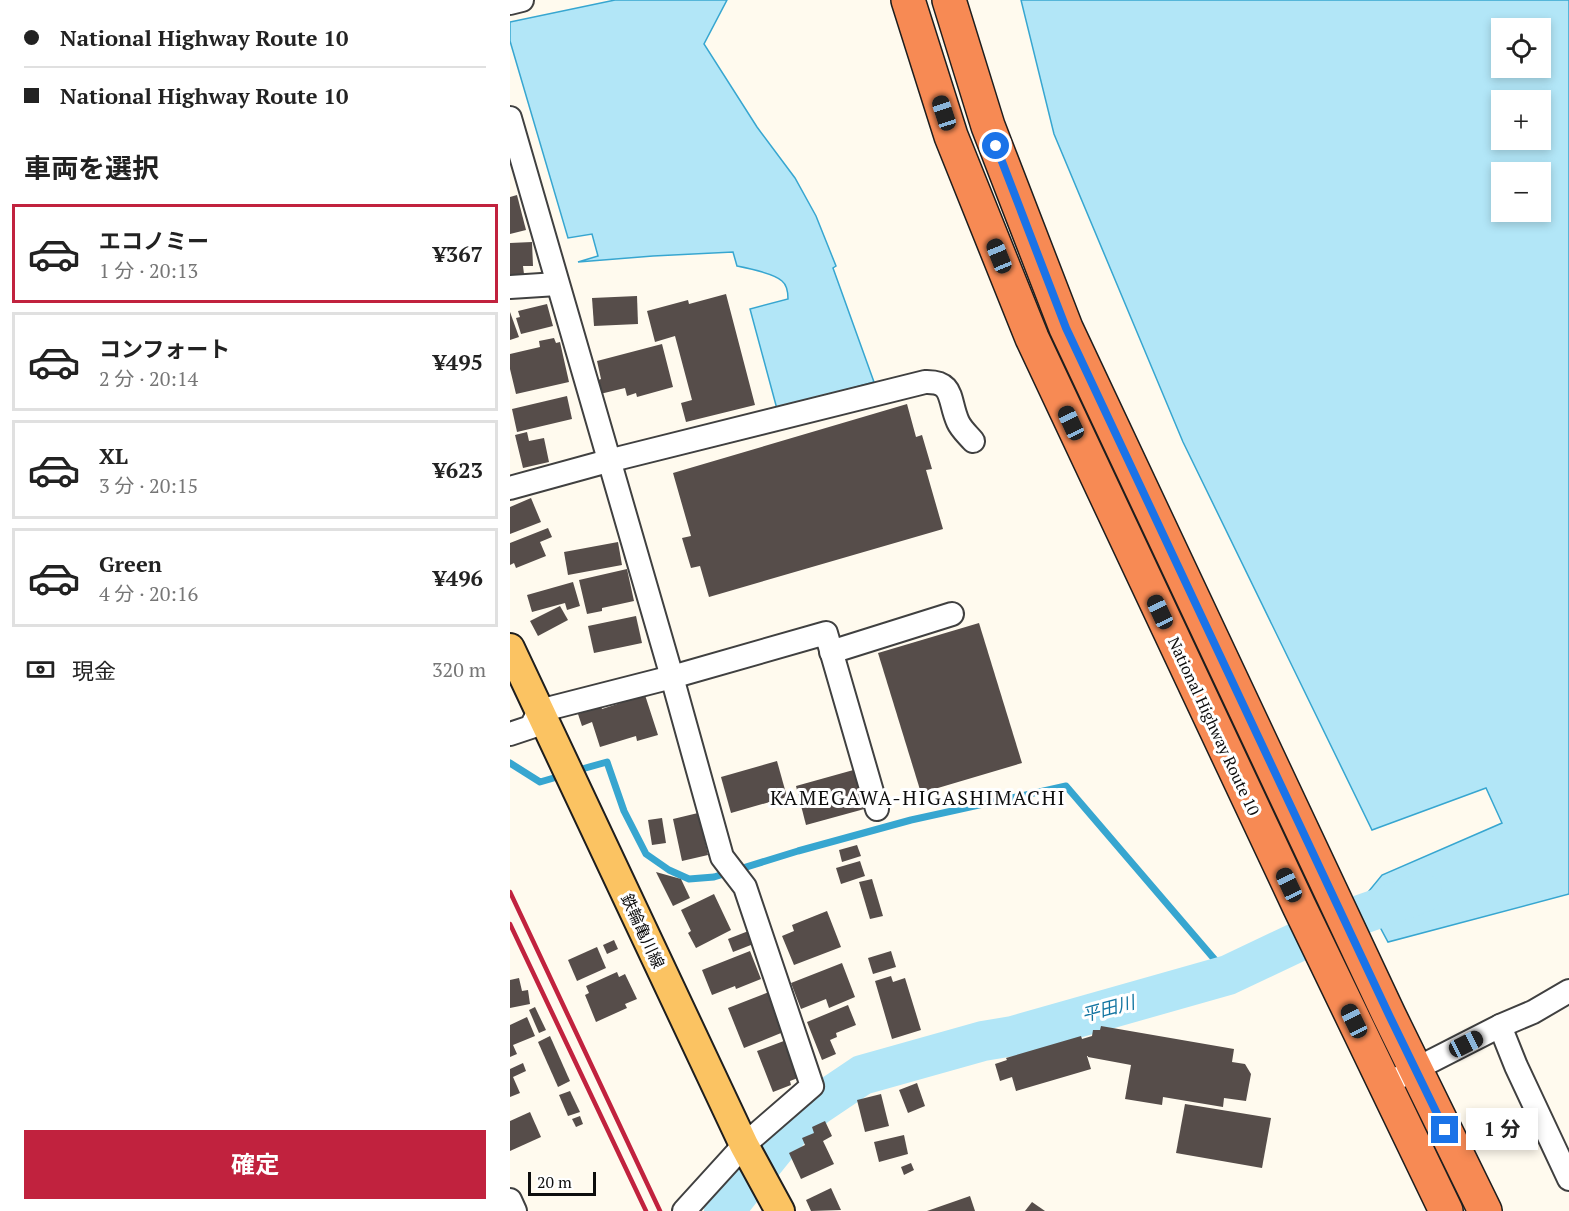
<!DOCTYPE html>
<html lang="ja">
<meta charset="utf-8">
<style>
body{margin:0;font-family:"PT Serif","Noto Sans JP",serif;background:#f2f2f2;color:#222;height:100vh;display:flex;flex-direction:column;font-size:22px;white-space:nowrap}
*{box-sizing:border-box;margin:0}
p{font-size:20px;color:#767676}
.icon{flex:none;width:33px;height:33px;fill:none;stroke:currentColor;stroke-width:2;stroke-linecap:round;stroke-linejoin:round}
.map{position:relative;flex:1;overflow:hidden}
.panel{display:flex;flex-direction:column;background:#fff;width:510px}
.panel>*{flex:none}
.hud{display:grid;align-content:center;height:132px;padding:0 24px;background:#fff}
.tools{position:absolute;left:981px;top:18px;display:grid;gap:12px}
.tools a{display:grid;place-items:center;width:60px;height:60px;border-radius:0px;background:#fff;box-shadow:0 3px 9px #0003;font-size:30px}
.scale{position:absolute;left:18px;bottom:15px;width:68px;box-sizing:border-box;padding-left:6px;border:3px solid #0d0d0d;border-top:0;font-size:16px;line-height:21px;white-space:nowrap;color:#0d0d0d;-webkit-text-stroke:4px #fff;paint-order:stroke}
.end{position:absolute;width:27px;height:27px;margin:-14px;border:8px solid #1a73e8;background:#fff;box-shadow:0 0 0 3px #fff}
.from{border-radius:50%}
.bubble{position:absolute;height:42px;border-radius:0px;background:#fff;box-shadow:0 3px 9px #0003;font-size:20px;font-weight:700;line-height:42px;text-align:center}
.car{position:absolute;width:18px;height:36px;margin:-18px -9px;border-radius:8px;box-shadow:0 0 4px 2px #0007;background:linear-gradient(#222 24%,#8ab4d8 0 40%,#222 0 76%,#8ab4d8 0 86%,#222 0)}
.hud b{display:flex;align-items:center;gap:21px;height:57px;font-size:22px}
.hud b+b{border-top:2px solid #e0e0e0}
.hud i{width:15px;height:15px;background:#222}
ul{padding:0;list-style:none}
li{display:flex;align-items:center;gap:18px;height:99px;margin:0 12px 9px;padding:0 12px;border:3px solid #e0e0e0;border-radius:0px}
li div{flex:1}
li b{display:block;font-size:22px}
li em{font-style:normal;font-weight:700}
li.on{border-color:#c1223e}
li>.icon{width:54px;height:54px;stroke-width:1.5}
h2{padding:0 24px;font-size:27px;line-height:72px}
.pay{display:flex;align-items:center;gap:15px;height:66px;padding:0 24px;font-size:22px}
.pay p{margin-inline-start:auto}
.cta{display:flex;gap:12px;margin-top:auto;padding:12px 24px}
.cta a{flex:1;height:69px;border-radius:0px;background:#c1223e;color:#fff;font-size:24px;font-weight:700;line-height:69px;text-align:center}
main{display:flex;flex:1;min-height:0}
.map>svg:first-child{display:block}
.water{fill:#b2e6f7;stroke:#37a6d0;stroke-width:1.5;fill-rule:evenodd}
.lines{fill:none;stroke-linecap:round;stroke-linejoin:round}
.stream{stroke:#37a6d0;stroke-width:7}
.river{stroke:#b2e6f7;stroke-width:40}
.building{fill:#564d4a}
.minor-casing{stroke:#404040;stroke-width:26}
.major-casing{stroke:#1e1e1e;stroke-width:32}
.highway-casing{stroke:#1e1e1e;stroke-width:36}
.minor{stroke:#fff;stroke-width:22}
.major{stroke:#fbc362;stroke-width:28}
.highway{stroke:#f78a54;stroke-width:33}
.rail{stroke:#c1223e;stroke-width:4.5}
.route{stroke:#1a73e8;stroke-width:8}
.labels{text-anchor:middle;dominant-baseline:central;stroke-width:6;stroke-linejoin:round;paint-order:stroke}
.street-label{font-size:16px;fill:#0d0d0d;stroke:#fff}
.water-label{font-size:18px;font-style:italic;fill:#1476a2;stroke:#fff}
.quarter-label{font-size:20px;letter-spacing:1.5px;fill:#0d0d0d;stroke:#fff}
</style>
<main>
<section class="panel">
<div class="hud">
<b><i class="from"></i>National Highway Route 10</b>
<b><i></i>National Highway Route 10</b>
</div>
<h2>車両を選択</h2>
<ul>
<li class="on"><svg class="icon" aria-label="car" viewBox="0 0 24 24"><path d="M5 17H2v-5l4-1 3-4h7l3 4 3 1v5h-3M9 17h6M6 11h13"/><circle cx="7" cy="17" r="2"/><circle cx="17" cy="17" r="2"/></svg><div><b>エコノミー</b><p>1 分 · 20:13</p></div><em>¥367</em></li>
<li><svg class="icon" aria-label="car" viewBox="0 0 24 24"><path d="M5 17H2v-5l4-1 3-4h7l3 4 3 1v5h-3M9 17h6M6 11h13"/><circle cx="7" cy="17" r="2"/><circle cx="17" cy="17" r="2"/></svg><div><b>コンフォート</b><p>2 分 · 20:14</p></div><em>¥495</em></li>
<li><svg class="icon" aria-label="car" viewBox="0 0 24 24"><path d="M5 17H2v-5l4-1 3-4h7l3 4 3 1v5h-3M9 17h6M6 11h13"/><circle cx="7" cy="17" r="2"/><circle cx="17" cy="17" r="2"/></svg><div><b>XL</b><p>3 分 · 20:15</p></div><em>¥623</em></li>
<li><svg class="icon" aria-label="car" viewBox="0 0 24 24"><path d="M5 17H2v-5l4-1 3-4h7l3 4 3 1v5h-3M9 17h6M6 11h13"/><circle cx="7" cy="17" r="2"/><circle cx="17" cy="17" r="2"/></svg><div><b>Green</b><p>4 分 · 20:16</p></div><em>¥496</em></li>
</ul>
<div class="pay"><svg class="icon" aria-label="cash" viewBox="0 0 24 24"><path d="M3 7h18v10H3z"/><circle cx="12" cy="12" r="2"/></svg>現金<p>320 m</p></div>
<div class="cta"><a>確定</a></div>
</section>
<div class="map">
<svg width="1059" height="1211" viewBox="0 0 1059 1211">
<rect width="100%" height="100%" fill="#fffaee"/>
<!-- water -->
<g class="water">
<path d="M105,0H217L194,44L247,127L285,178L306,216L326,266L323,268L364,382L267,409L240,309L278,299C278,293 277,285 272,281C265,274 237,268 227,266L223,252L143,256L68,262L88,256L82,234L58,238L0,41V22Z"/>
<path d="M511,0H1059V894L878,942L854,897L872,875L992,823L976,788L862,830L673,442L544,134ZM992,28H1030V68H992ZM992,100H1030V140H992ZM992,172H1030V212H992Z"/>
</g>
<g class="lines">
<!-- stream -->
<g class="stream">
<polyline points="0,763 30,782 54,775"/>
<polyline points="65,771 97,762 114,811 136,854 159,870 179,879 204,877 288,851 401,820 556,786 718,975"/>
</g>
<!-- river -->
<polyline class="river" points="214,1211 282,1127 306,1106 352,1075 473,1041 503,1036 718,975 830,922 912,893"/>
</g>
<!-- building -->
<g class="building">
<polygon points="7,195 16,230 0,234 0,197"/>
<polygon points="22,242 23,266 13,266 14,274 0,274 0,243"/>
<polygon points="216,294 245,405 176,422 171,403 182,400 165,336 145,342 137,311 178,300 179,304"/>
<polygon points="127,296 128,324 84,326 82,298"/>
<polygon points="37,304 43,326 11,334 6,318 10,317 8,311"/>
<polygon points="0,312 9,337 0,340"/>
<polygon points="44,338 46,343 50,342 59,382 6,394 0,369 0,354 30,347 29,341"/>
<polygon points="152,344 163,387 127,397 126,393 117,396 115,388 90,394 86,381 91,379 87,361"/>
<polygon points="57,396 62,419 7,432 2,409"/>
<polygon points="397,404 406,437 412,435 422,469 416,470 433,529 199,597 190,566 181,568 172,538 181,536 163,473"/>
<polygon points="17,432 19,441 34,438 39,462 13,468 5,435"/>
<polygon points="21,498 31,522 0,534 0,507"/>
<polygon points="38,528 42,537 30,542 36,556 6,568 4,563 0,565 0,543"/>
<polygon points="108,542 112,565 58,575 54,552"/>
<polygon points="117,569 124,601 92,608 92,611 77,614 69,580"/>
<polygon points="63,582 70,606 57,610 55,603 22,612 17,595"/>
<polygon points="50,606 58,620 28,636 20,621"/>
<polygon points="126,616 132,643 84,653 78,626"/>
<polygon points="469,623 512,763 411,793 368,653"/>
<polygon points="135,695 148,735 127,741 126,736 90,747 82,722 72,726 68,714 91,706 92,709"/>
<polygon points="267,761 277,797 221,813 211,777"/>
<polygon points="347,769 358,808 296,825 286,786"/>
<polygon points="188,813 198,855 172,861 163,819"/>
<polygon points="152,818 156,843 142,845 138,820"/>
<polygon points="347,845 351,856 332,862 329,850"/>
<polygon points="350,861 355,876 331,884 326,868"/>
<polygon points="146,872 171,879 180,898 163,906"/>
<polygon points="362,879 373,916 360,919 349,882"/>
<polygon points="204,894 221,930 186,948 178,933 181,931 171,910"/>
<polygon points="317,911 331,947 284,965 272,936 284,931 282,925"/>
<polygon points="241,930 246,943 223,952 218,939"/>
<polygon points="104,940 108,949 97,954 93,945"/>
<polygon points="87,947 96,968 67,981 58,960"/>
<polygon points="240,951 251,979 226,989 225,986 202,995 192,970"/>
<polygon points="381,951 386,967 363,974 358,958"/>
<polygon points="332,963 345,997 319,1008 316,999 291,1009 281,983"/>
<polygon points="107,972 109,977 115,974 127,999 115,1004 117,1008 86,1022 75,995 79,993 76,986"/>
<polygon points="381,976 383,982 395,978 411,1030 382,1039 365,981"/>
<polygon points="9,978 12,991 18,990 20,1004 0,1008 0,980"/>
<polygon points="259,992 276,1031 234,1048 218,1008"/>
<polygon points="338,1005 346,1025 326,1033 327,1037 320,1040 326,1054 312,1060 297,1022"/>
<polygon points="25,1007 36,1030 29,1033 19,1010"/>
<polygon points="17,1017 25,1036 3,1045 7,1054 0,1057 0,1025"/>
<polygon points="591,1026 724,1049 722,1062 735,1064 741,1074 736,1101 714,1098 713,1107 653,1097 652,1105 615,1099 621,1065 578,1057 578,1056 577,1056 581,1069 506,1091 502,1077 490,1081 485,1064 497,1060 496,1058 571,1036 572,1039 582,1036 583,1030 590,1030"/>
<polygon points="40,1036 60,1081 48,1087 28,1042"/>
<polygon points="279,1039 293,1076 280,1081 281,1085 263,1092 247,1051"/>
<polygon points="13,1063 16,1071 3,1077 10,1093 0,1097 0,1069"/>
<polygon points="407,1083 415,1106 398,1113 389,1090"/>
<polygon points="60,1091 70,1112 58,1116 49,1095"/>
<polygon points="371,1094 379,1126 355,1132 347,1100"/>
<polygon points="675,1104 761,1118 752,1168 666,1153"/>
<polygon points="20,1112 31,1137 0,1151 0,1121"/>
<polygon points="70,1116 73,1124 66,1127 62,1119"/>
<polygon points="315,1121 322,1136 313,1141 324,1164 291,1179 279,1153 295,1145 292,1138 304,1133 302,1127"/>
<polygon points="394,1135 398,1154 369,1162 364,1142"/>
<polygon points="401,1163 404,1170 394,1175 391,1167"/>
<polygon points="321,1188 331,1210 301,1211 296,1200"/>
<polygon points="460,1196 465,1211 417,1211"/>
<polygon points="522,1202 535,1211 515,1211"/>
</g>
<g class="lines">
<!-- minor casing -->
<g class="minor-casing">
<g id="minor">
<polyline points="0,3 12,0"/>
<polyline points="0,118 162,677 212,857 235,887 302,1086 234,1145 174,1211"/>
<polyline points="0,287 47,284"/>
<path d="M0,488L98,461L415,382C445,381 438,400 448,422C451,429 458,435 463,441"/>
<polyline points="321,652 442,614"/>
<polyline points="0,734 21,727 29,711 162,677 316,633 367,809"/>
<polyline points="990,1026 1006,1066 1059,1179"/>
<polyline points="892,1076 990,1026 1023,1012 1059,991"/>
<polyline points="0,1200 5,1211"/>
</g>
</g>
<!-- major casing -->
<g class="major-casing">
<polyline id="major" points="0,648 234,1145 270,1211"/>
</g>
<!-- highway casing -->
<g class="highway-casing">
<g id="highway">
<polyline points="398,0 441,136 522,338 789,906 936,1211"/>
<polyline points="439,0 478,126 556,328 879,1015 975,1211"/>
</g>
</g>
<!-- minor -->
<use href="#minor" class="minor"/>
<!-- major -->
<use href="#major" class="major"/>
<!-- highway -->
<use href="#highway" class="highway"/>
<!-- rail -->
<g class="rail">
<polyline points="0,892 150,1211"/>
<polyline points="0,924 136,1211"/>
</g>
</g>
<g class="lines">
<!-- route -->
<polyline class="route" points="486,146 556,328 879,1015 935,1130"/>
</g>
<g class="labels">
<!-- street labels -->
<g class="street-label">
<text transform="translate(704 726) rotate(65)">National Highway Route 10</text>
<text transform="translate(133 931) rotate(65)">鉄輪亀川線</text>
</g>
<!-- water labels -->
<g class="water-label">
<text transform="translate(598 1008) rotate(-15)">平田川</text>
</g>
<!-- quarter labels -->
<g class="quarter-label">
<text x="408" y="797">KAMEGAWA-HIGASHIMACHI</text>
</g>
</g>
</svg>
<div class="tools">
<a><svg class="icon" aria-label="locate" viewBox="0 0 24 24"><circle cx="12" cy="12" r="6"/><path d="M12 2v4M12 18v4M2 12h4M18 12h4"/></svg></a>
<a>+</a>
<a>−</a>
</div>
<div class="scale">20 m</div>
<i class="end from" style="left:486px;top:146px"></i>
<i class="end" style="left:935px;top:1130px"></i>
<div class="bubble" style="left:956px;top:1108px;width:72px">1 分</div>
<i class="car" style="left:434px;top:113px;rotate:342deg"></i>
<i class="car" style="left:489px;top:256px;rotate:338deg"></i>
<i class="car" style="left:561px;top:423px;rotate:335deg"></i>
<i class="car" style="left:650px;top:612px;rotate:335deg"></i>
<i class="car" style="left:779px;top:885px;rotate:335deg"></i>
<i class="car" style="left:844px;top:1021px;rotate:334deg"></i>
<i class="car" style="left:956px;top:1044px;rotate:63deg"></i>
</div>
</main>
